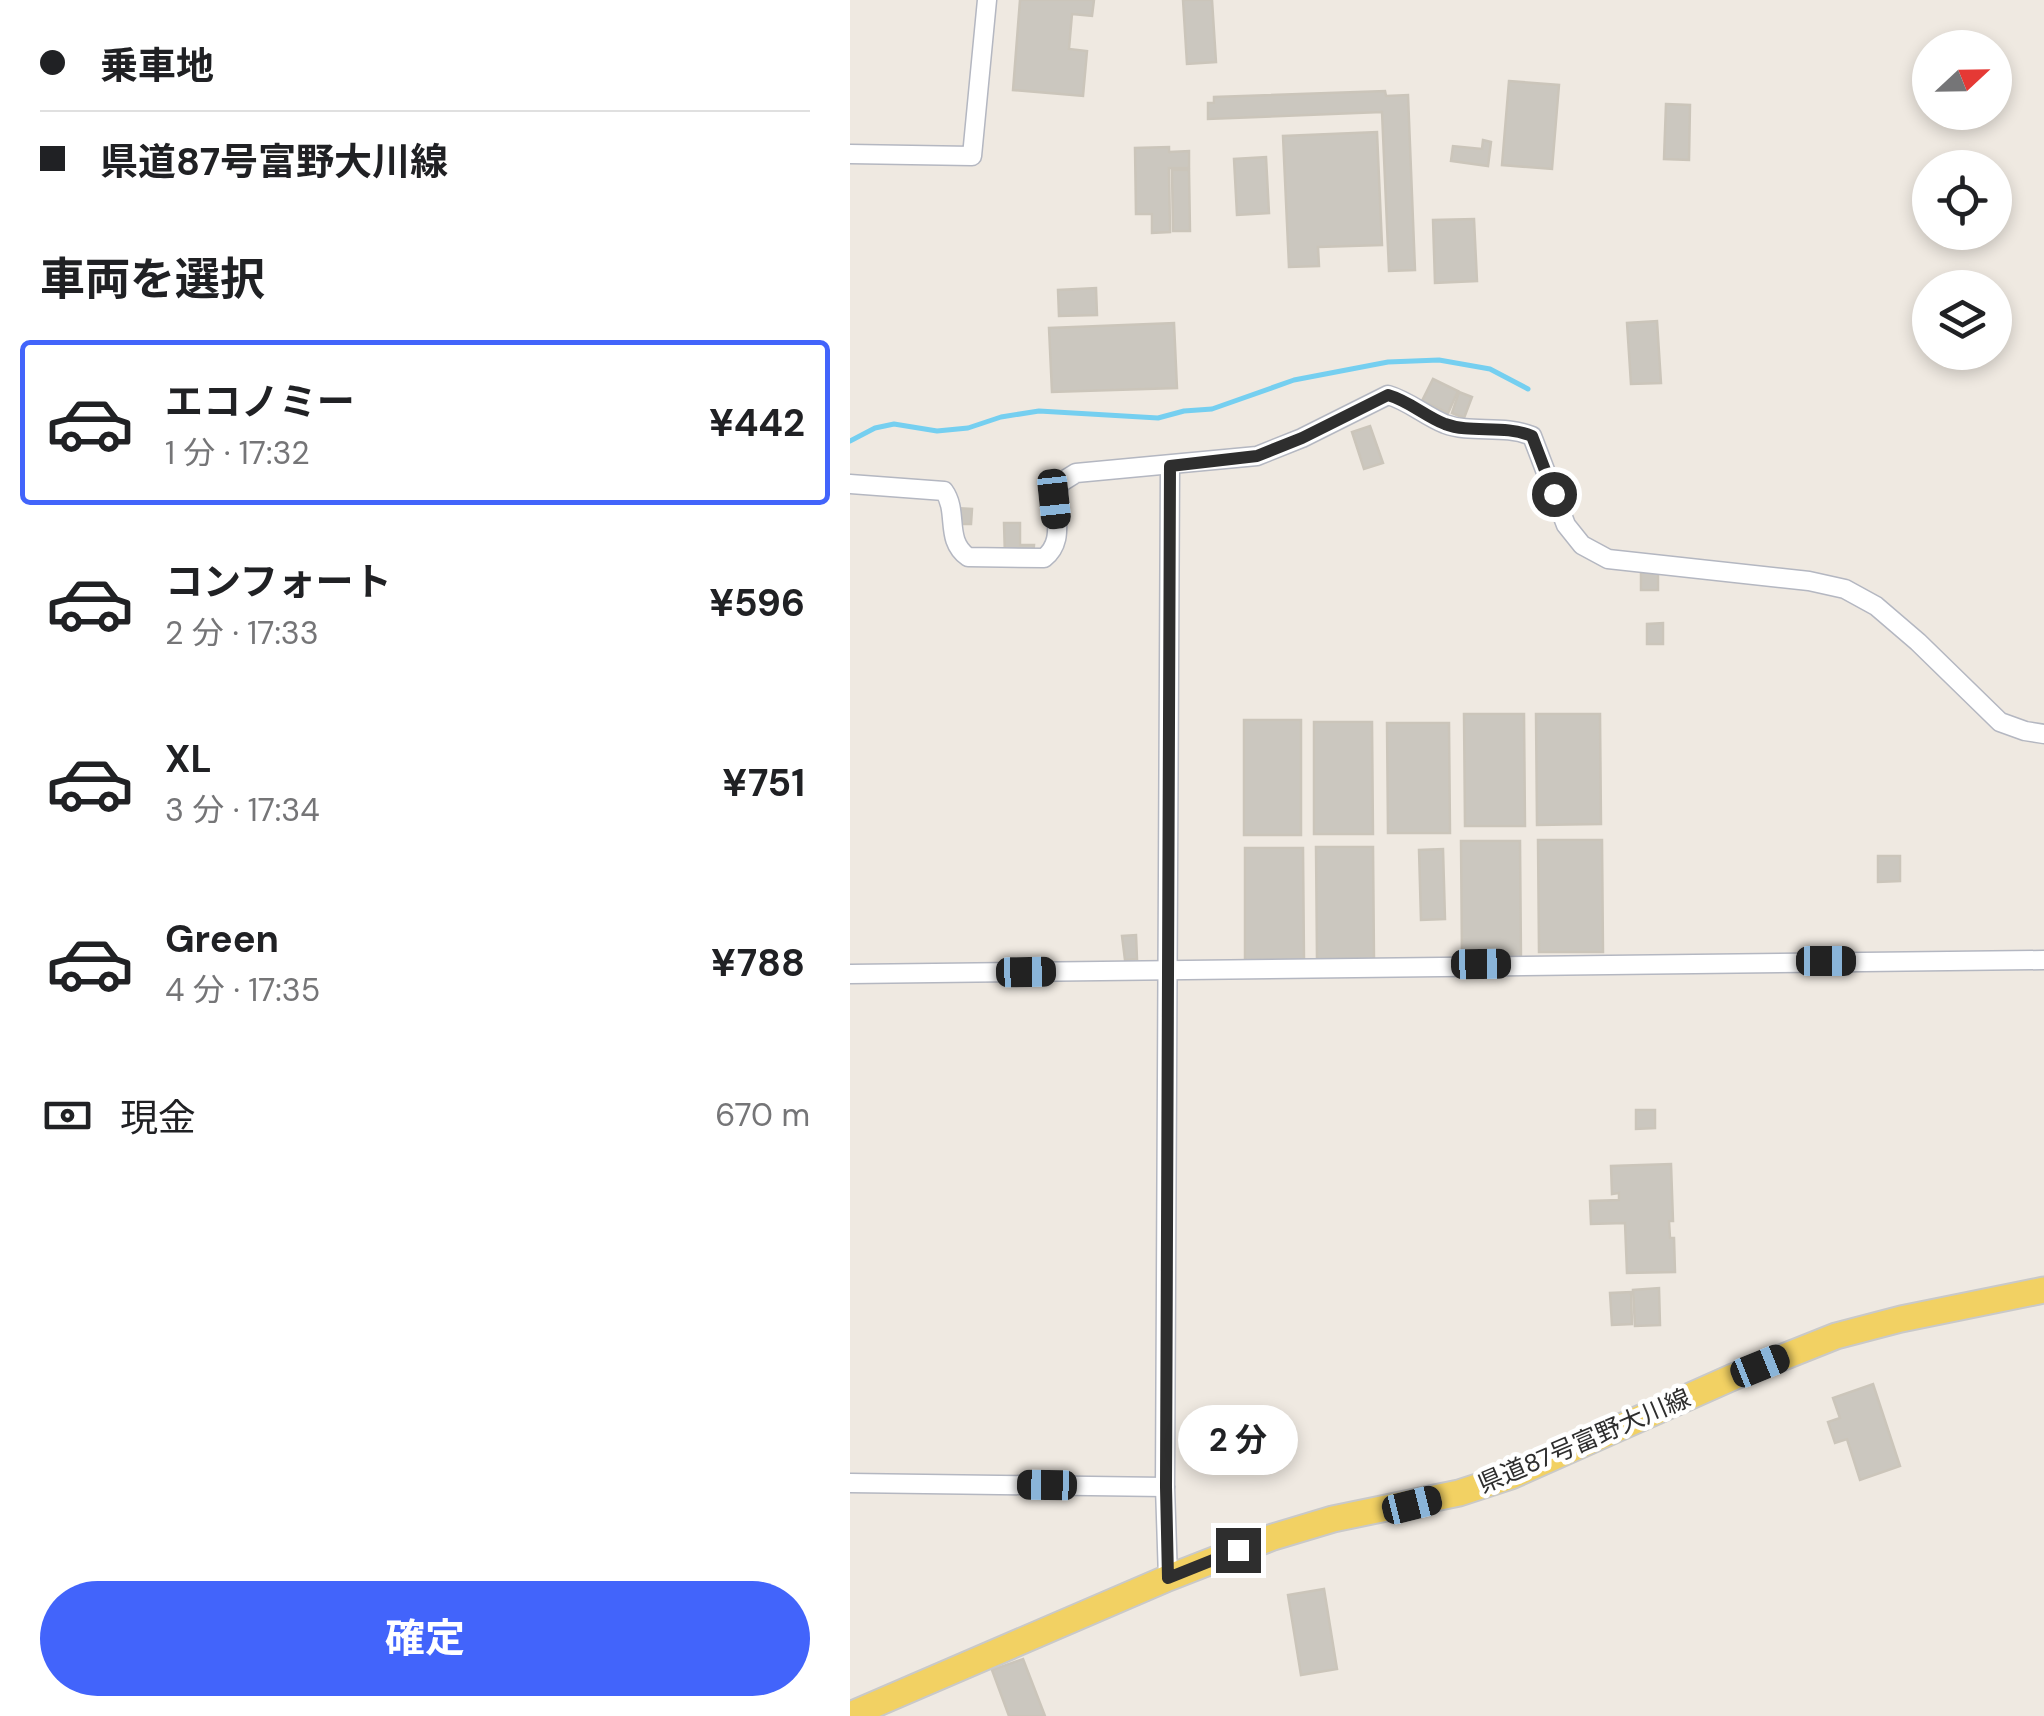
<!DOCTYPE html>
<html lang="ja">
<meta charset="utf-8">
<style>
body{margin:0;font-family:"DM Sans","Noto Sans JP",sans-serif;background:#f2f2f2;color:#202124;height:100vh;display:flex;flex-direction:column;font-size:38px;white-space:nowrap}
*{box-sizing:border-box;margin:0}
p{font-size:32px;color:#757577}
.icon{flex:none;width:55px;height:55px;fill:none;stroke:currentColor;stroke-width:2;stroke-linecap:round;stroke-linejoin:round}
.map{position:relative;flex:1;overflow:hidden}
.sheet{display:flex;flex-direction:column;background:#fff;width:850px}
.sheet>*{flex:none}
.guide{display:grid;align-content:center;height:220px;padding:0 40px;background:#fff}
.needle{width:65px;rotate:68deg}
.buttons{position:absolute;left:1062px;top:30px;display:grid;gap:20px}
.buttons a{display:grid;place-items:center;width:100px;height:100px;border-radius:50%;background:#fff;box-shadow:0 5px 15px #0003;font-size:50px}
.end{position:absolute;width:45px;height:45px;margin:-22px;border:12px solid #2e2e2e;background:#fff;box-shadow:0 0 0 5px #fff}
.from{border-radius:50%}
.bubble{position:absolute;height:70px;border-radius:35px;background:#fff;box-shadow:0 5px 15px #0003;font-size:32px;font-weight:700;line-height:70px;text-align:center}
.car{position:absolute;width:30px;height:60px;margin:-30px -15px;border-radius:12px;box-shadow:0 0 8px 2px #0007;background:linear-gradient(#222 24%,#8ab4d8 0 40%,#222 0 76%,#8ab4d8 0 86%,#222 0)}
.guide b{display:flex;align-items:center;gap:35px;height:95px;font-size:38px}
.guide b+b{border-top:2px solid #e0e0e0}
.guide i{width:25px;height:25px;background:#202124}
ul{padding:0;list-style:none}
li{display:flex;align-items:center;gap:30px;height:165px;margin:0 20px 15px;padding:0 20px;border:5px solid transparent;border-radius:10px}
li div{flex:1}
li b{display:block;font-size:38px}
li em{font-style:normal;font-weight:700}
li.current{border-color:#4264fb}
li>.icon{width:90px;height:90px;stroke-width:1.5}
h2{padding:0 40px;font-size:45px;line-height:120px}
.pay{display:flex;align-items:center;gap:25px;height:110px;padding:0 40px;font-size:38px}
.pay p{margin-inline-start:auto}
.cta{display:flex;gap:20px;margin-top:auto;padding:20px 40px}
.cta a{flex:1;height:115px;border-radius:60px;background:#4264fb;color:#fff;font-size:40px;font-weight:700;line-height:115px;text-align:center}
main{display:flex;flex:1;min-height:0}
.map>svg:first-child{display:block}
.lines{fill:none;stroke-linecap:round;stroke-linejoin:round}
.stream{stroke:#75cff0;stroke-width:5}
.building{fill:#cbc7bf;stroke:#cbc5ba;stroke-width:2.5}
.street-casing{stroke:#b4b7c1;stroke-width:21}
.primary-casing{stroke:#c9c9c9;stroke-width:29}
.street{stroke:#fff;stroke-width:18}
.primary{stroke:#f2d163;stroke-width:25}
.route{stroke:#2e2e2e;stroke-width:12}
.labels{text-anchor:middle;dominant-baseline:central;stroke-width:9;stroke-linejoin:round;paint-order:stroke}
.street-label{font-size:25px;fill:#2e2e2e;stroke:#fff}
</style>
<main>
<section class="sheet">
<div class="guide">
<b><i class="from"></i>乗車地</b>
<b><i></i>県道87号富野大川線</b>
</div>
<h2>車両を選択</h2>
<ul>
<li class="current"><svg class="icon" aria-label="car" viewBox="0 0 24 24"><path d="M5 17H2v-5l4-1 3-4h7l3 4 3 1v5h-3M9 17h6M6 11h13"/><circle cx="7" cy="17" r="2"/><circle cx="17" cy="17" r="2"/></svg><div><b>エコノミー</b><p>1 分 · 17:32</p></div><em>¥442</em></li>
<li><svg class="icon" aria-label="car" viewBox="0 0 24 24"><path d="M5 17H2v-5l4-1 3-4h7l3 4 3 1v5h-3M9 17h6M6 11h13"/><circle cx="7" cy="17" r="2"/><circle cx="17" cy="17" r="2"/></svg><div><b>コンフォート</b><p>2 分 · 17:33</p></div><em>¥596</em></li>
<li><svg class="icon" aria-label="car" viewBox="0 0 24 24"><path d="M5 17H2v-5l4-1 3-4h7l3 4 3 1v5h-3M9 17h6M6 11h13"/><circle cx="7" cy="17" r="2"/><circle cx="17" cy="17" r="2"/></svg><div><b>XL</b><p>3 分 · 17:34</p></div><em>¥751</em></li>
<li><svg class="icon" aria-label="car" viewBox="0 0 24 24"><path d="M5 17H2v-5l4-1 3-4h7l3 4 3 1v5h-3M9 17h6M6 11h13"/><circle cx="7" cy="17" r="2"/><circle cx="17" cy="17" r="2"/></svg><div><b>Green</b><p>4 分 · 17:35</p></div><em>¥788</em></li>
</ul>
<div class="pay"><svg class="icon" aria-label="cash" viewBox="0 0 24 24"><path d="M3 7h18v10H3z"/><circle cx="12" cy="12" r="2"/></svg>現金<p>670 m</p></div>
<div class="cta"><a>確定</a></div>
</section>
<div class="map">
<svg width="1194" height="1716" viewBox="0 0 1194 1716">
<rect width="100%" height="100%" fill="#efe9e1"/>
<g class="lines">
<!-- stream -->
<polyline class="stream" points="0,441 25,428 44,424 87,431 118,428 151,417 189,411 308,418 334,411 362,409 444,380 538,362 589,360 640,369 678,389"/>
</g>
<!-- building -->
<g class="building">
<polygon points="170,0 244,0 242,16 222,14 219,49 237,51 233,96 163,90"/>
<polygon points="333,0 362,0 366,62 337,64"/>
<polygon points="659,81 709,85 702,169 652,165"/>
<polygon points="535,91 536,96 558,95 565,270 539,271 532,112 358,119 358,103 364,103 364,97"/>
<polygon points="816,104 840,105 839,160 814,159"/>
<polygon points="527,132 532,245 468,247 469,266 439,267 433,136"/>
<polygon points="633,140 641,142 638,166 601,161 603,146 632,149"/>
<polygon points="319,147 319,152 339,151 339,168 319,168 320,232 302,233 302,214 286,214 285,148"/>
<polygon points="416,157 419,213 387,215 384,159"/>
<polygon points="322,170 339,170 340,231 323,231"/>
<polygon points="624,219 627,281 585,283 583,220"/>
<polygon points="246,288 247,315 209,316 208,290"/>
<polygon points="807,321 811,383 781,384 777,323"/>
<polygon points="324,323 327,388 202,392 199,328"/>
<polygon points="583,379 608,391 598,413 572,401"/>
<polygon points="609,392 622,397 614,418 602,413"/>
<polygon points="520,426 533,463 514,469 502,432"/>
<polygon points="105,508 122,509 121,524 104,524"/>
<polygon points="154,523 170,523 170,545 184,545 183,557 155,556"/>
<polygon points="791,570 808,571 808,590 791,590"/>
<polygon points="813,623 813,644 797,644 797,624"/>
<polygon points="614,714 674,714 675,826 615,826"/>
<polygon points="686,714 750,714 751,824 687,825"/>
<rect x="394" y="720" width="57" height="115"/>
<polygon points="464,722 522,722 523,834 464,834"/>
<polygon points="537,723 599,723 600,833 538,833"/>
<polygon points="688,840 752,840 753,952 689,952"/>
<polygon points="611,841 670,841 671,959 612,959"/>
<polygon points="466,847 523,847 524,959 467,959"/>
<polygon points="395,848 453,848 454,960 395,960"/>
<polygon points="593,849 595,919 571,920 569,850"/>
<polygon points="1028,856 1050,856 1050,881 1028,882"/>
<polygon points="286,935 287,959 275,960 272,936"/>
<polygon points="786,1110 805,1110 805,1128 786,1129"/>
<polygon points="821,1164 823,1221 819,1221 820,1238 824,1238 825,1272 777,1273 775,1223 741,1224 740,1201 769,1200 769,1193 762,1194 761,1166"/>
<polygon points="809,1288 810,1325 785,1326 783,1290"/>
<polygon points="781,1292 782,1324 762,1325 760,1293"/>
<polygon points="1023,1384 1050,1466 1010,1480 997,1439 985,1443 978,1422 990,1418 983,1398"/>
<polygon points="369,1439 375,1460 365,1463 359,1442"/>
<polygon points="474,1589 487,1669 451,1675 438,1595"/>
<polygon points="173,1659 195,1716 159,1716 142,1670"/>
</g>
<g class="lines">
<!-- street casing -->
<g class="street-casing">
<g id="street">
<polyline points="0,154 122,156 137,0"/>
<path d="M0,484L94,491C109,512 94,540 118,557L194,558C218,539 200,511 210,483L226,473L407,456L452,438L538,395C559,401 575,416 595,424C622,434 653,424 682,436L716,525L732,545L758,559L959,581L995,589L1026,606L1068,642L1150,722L1175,731L1194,734"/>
<polyline points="0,974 1194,960"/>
<polyline points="0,1483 315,1487"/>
<polyline points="318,1578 315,1487 320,467"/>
</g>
</g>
<!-- primary casing -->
<g class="primary-casing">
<polyline id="primary" points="0,1715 318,1578 423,1537 483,1519 609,1493 661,1476 883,1377 986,1336 1051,1319 1194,1290"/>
</g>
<!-- street -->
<use href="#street" class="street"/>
<!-- primary -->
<use href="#primary" class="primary"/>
</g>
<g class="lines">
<!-- route -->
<path class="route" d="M388,1550L318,1578L316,1487L320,466L407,456L452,438L538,395C559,401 575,416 595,424C622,434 653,424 682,436L704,494"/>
</g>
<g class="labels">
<!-- street labels -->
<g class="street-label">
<text transform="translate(734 1441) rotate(-23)">県道87号富野大川線</text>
</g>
</g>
</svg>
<div class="buttons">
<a><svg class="needle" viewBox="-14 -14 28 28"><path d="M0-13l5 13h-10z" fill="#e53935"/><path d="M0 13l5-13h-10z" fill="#757577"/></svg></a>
<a><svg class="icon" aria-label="locate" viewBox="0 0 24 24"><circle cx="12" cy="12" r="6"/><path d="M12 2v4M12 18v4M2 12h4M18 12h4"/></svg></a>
<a><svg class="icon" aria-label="layers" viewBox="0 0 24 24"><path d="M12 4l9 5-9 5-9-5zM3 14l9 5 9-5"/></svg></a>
</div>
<i class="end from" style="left:704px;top:494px"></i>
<i class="end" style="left:388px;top:1550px"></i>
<div class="bubble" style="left:328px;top:1405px;width:120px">2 分</div>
<i class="car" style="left:204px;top:499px;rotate:174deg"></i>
<i class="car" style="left:976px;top:961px;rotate:90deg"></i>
<i class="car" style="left:631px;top:964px;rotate:89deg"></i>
<i class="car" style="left:176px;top:972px;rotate:89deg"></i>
<i class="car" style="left:910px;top:1366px;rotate:68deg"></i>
<i class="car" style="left:197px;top:1485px;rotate:271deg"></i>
<i class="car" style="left:562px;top:1505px;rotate:76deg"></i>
</div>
</main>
